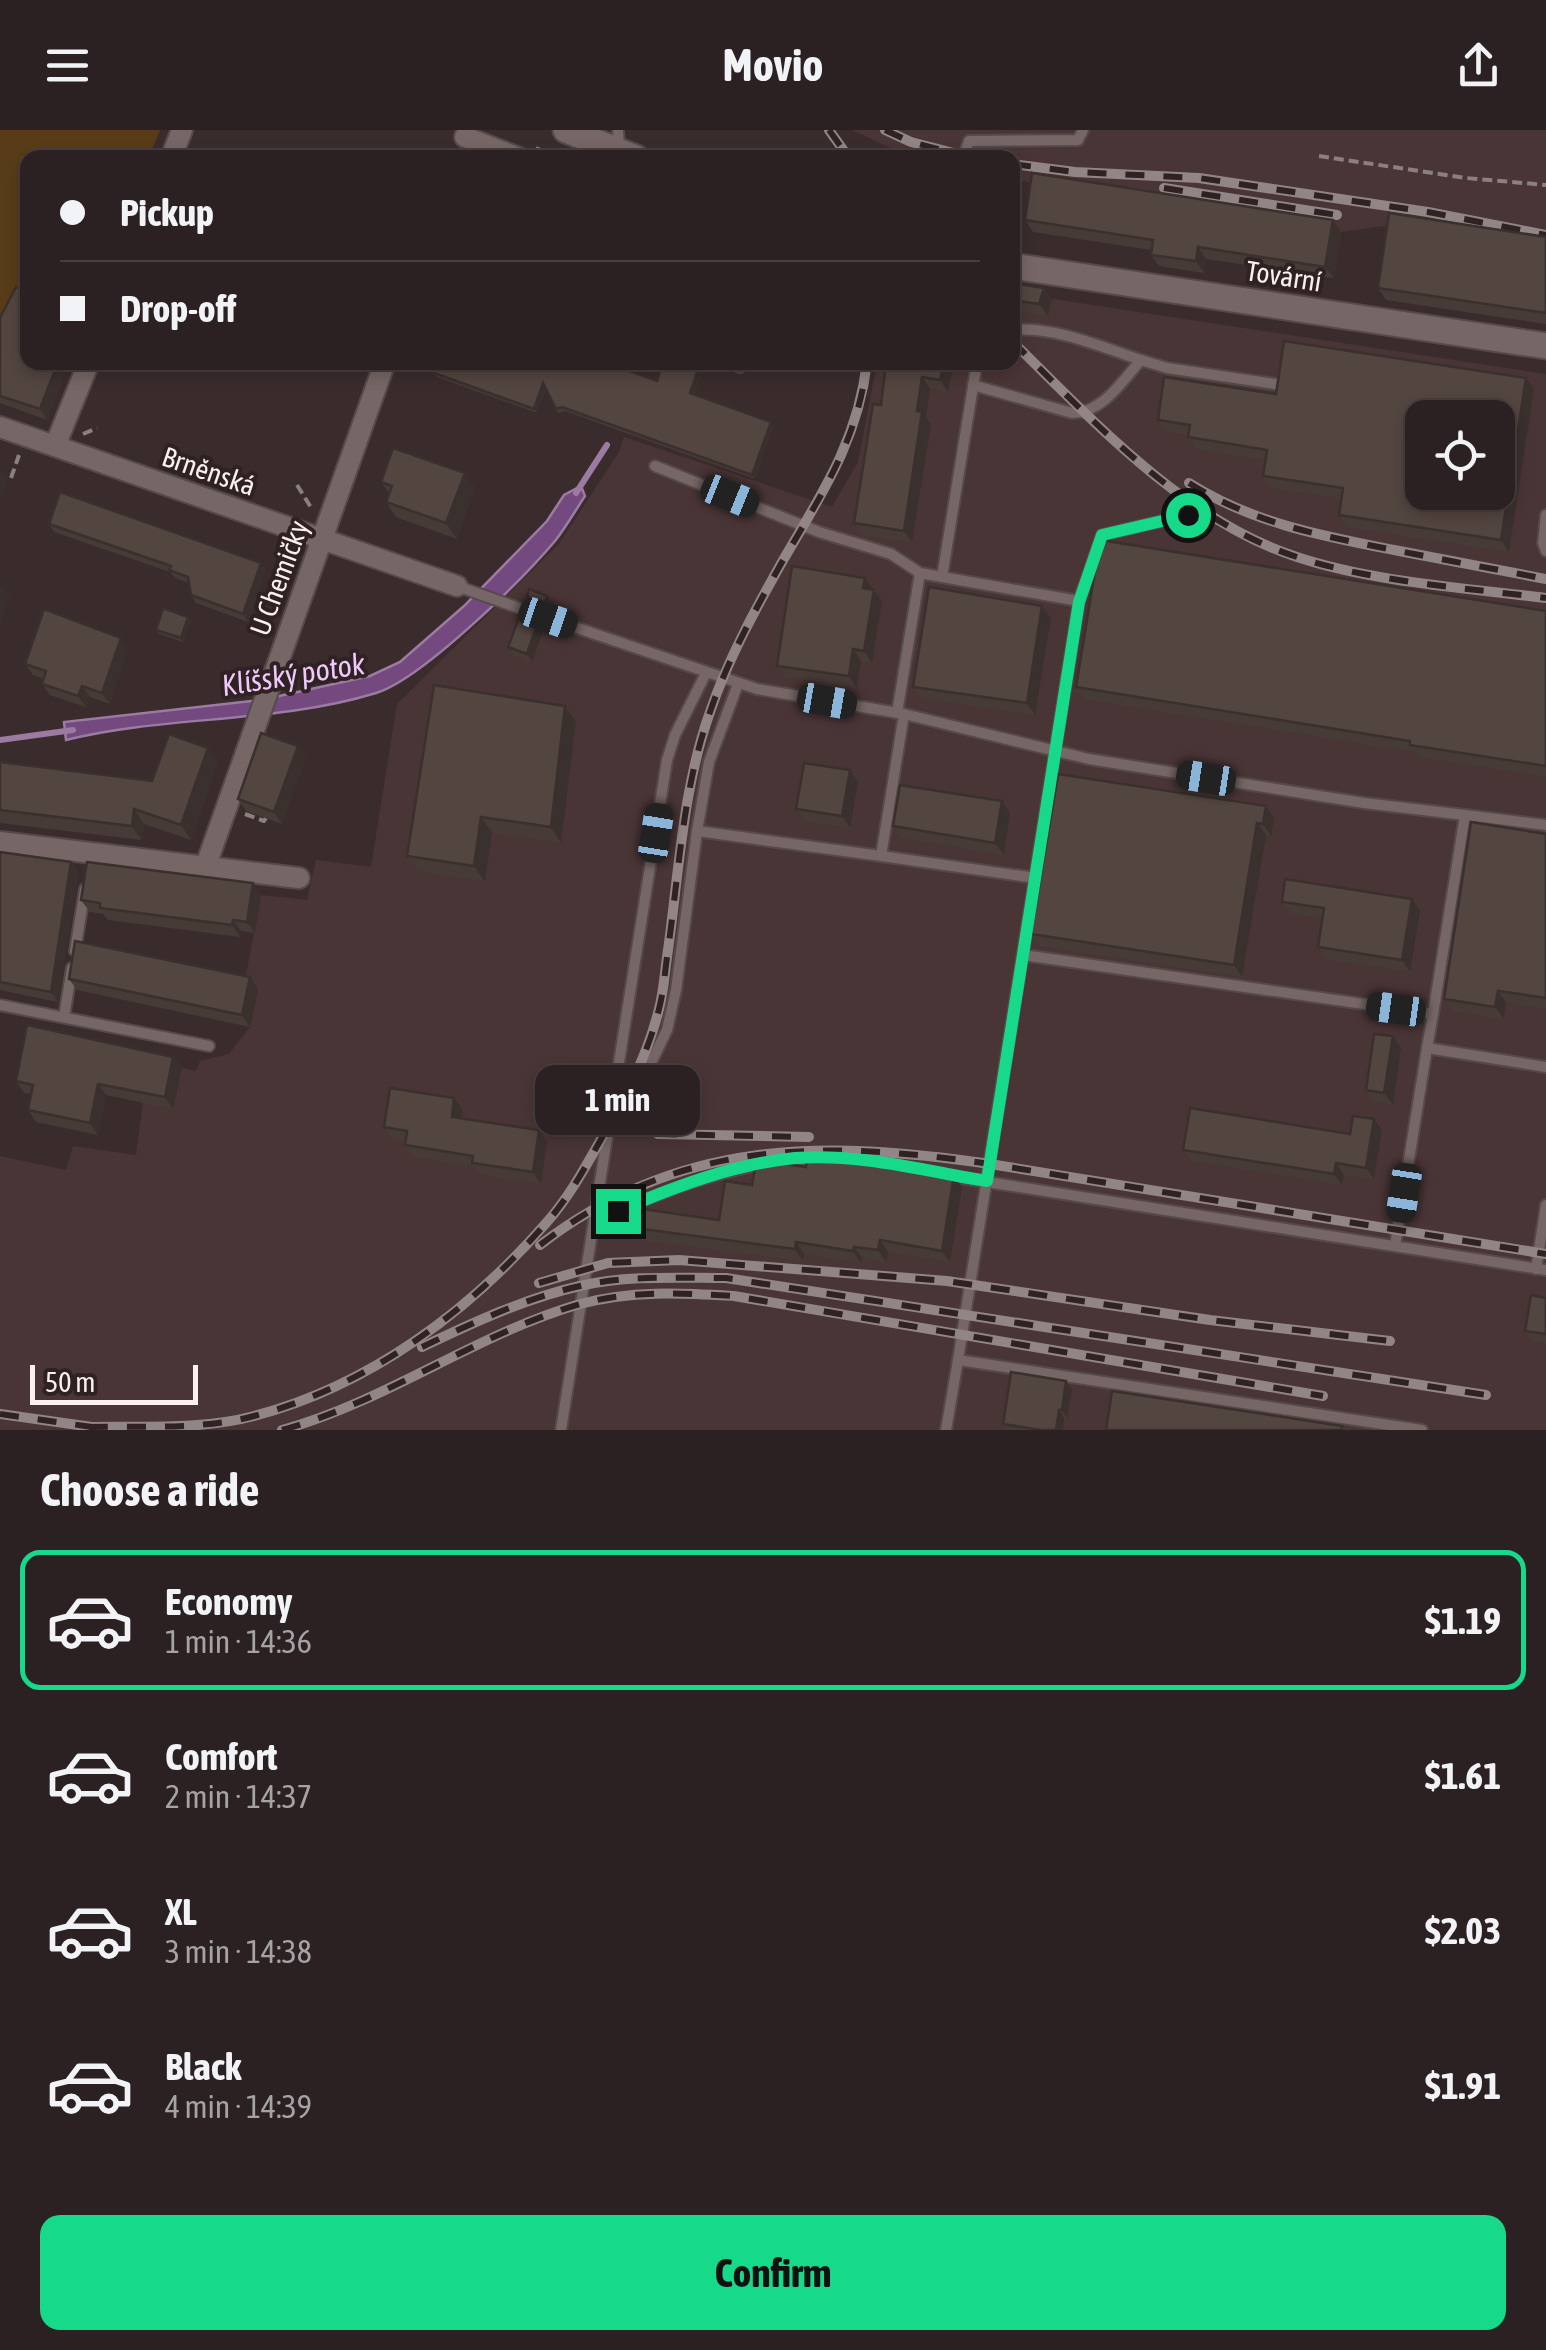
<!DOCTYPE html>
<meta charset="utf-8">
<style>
body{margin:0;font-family:"Asap Condensed",sans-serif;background:#34292a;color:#f1f3f6;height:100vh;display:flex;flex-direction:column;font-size:38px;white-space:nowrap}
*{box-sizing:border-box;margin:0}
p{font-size:32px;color:#a6a3a5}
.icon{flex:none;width:55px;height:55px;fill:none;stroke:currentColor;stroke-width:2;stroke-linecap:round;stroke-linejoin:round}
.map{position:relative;height:1300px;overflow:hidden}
.panel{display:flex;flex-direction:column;background:#2c2122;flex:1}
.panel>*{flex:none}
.banner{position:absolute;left:20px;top:20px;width:1000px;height:220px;border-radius:20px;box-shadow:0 5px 15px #0003,0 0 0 2px #483e40;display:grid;align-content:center;height:220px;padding:0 40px;background:#2c2122}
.buttons{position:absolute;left:1405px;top:270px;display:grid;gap:20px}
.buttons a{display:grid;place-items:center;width:110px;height:110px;border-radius:20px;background:#2c2122;box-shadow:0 5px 15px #0003,0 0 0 2px #483e40;font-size:50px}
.scale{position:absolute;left:30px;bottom:25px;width:168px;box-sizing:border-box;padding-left:10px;border:5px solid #faf0f0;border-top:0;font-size:28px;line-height:35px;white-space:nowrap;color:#faf0f0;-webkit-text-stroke:8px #302223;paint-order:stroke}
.end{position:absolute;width:45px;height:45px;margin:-22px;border:12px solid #16d989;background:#111;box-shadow:0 0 0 5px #111}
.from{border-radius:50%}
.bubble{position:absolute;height:70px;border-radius:20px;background:#2c2122;box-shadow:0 5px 15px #0003,0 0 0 2px #483e40;font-size:32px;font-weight:700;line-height:70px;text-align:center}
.car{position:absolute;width:30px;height:60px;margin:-30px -15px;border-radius:12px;box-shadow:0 0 8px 2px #0007;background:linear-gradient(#222 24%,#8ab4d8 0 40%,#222 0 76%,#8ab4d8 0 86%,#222 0)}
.banner b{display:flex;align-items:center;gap:35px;height:95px;font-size:38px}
.banner b+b{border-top:2px solid #483e40}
.banner i{width:25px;height:25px;background:#f1f3f6}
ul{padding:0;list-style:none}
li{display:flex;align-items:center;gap:30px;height:140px;margin:0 20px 15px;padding:0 20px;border:5px solid transparent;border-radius:20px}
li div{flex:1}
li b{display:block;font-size:38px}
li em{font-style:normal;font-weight:700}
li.selected{border-color:#16d989}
li>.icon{width:90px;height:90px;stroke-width:1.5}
h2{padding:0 40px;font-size:45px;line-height:120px}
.action{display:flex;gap:20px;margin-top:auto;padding:20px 40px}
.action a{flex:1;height:115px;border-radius:20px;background:#16d989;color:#111;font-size:40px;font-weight:700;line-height:115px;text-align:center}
header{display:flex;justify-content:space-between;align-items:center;height:130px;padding:0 40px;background:#2c2122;font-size:45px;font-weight:700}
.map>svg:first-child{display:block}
.built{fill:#4a3536;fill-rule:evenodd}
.green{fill:#573c17}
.water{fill:#734980;stroke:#9c7ba2;stroke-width:2.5}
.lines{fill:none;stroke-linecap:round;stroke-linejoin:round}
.stream{stroke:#9c7ba2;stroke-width:6}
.service-casing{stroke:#55494a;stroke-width:14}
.minor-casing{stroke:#55494a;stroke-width:24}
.tertiary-casing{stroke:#55494a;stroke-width:29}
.path{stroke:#8b7f80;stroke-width:4;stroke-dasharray:10 5;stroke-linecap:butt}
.service{stroke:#766666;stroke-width:10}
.minor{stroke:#766666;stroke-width:20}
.tertiary{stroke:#766666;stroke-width:25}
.rail-casing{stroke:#918585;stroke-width:10}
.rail{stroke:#302223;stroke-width:6;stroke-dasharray:19;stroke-linecap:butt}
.wall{fill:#473b37}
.shaded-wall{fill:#3a302d}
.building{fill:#534540;stroke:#3a302d;stroke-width:2.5;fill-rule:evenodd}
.route{stroke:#16d989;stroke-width:12}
.labels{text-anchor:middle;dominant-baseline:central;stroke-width:8;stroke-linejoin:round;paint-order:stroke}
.street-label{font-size:28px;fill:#faf0f0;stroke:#302223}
.water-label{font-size:30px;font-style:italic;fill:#eec9fa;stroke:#302223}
</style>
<header><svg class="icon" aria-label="menu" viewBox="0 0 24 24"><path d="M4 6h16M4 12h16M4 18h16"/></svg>Movio<svg class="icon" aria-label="share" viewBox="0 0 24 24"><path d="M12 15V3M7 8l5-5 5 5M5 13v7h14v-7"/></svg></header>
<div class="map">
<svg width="1546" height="1300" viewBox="0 0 1546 1300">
<rect width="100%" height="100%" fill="#3a2c2d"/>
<!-- built -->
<g class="built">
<polygon points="852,0 1546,0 1546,117 1397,94 1341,102 1040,55 1013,49 1012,28 910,27"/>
<path d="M1013,163L1546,244V1300H0V1026L66,1040L73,1016L136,1025L143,972L182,938L196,941L200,931L229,924L250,897L258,859L244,856L261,765L307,770L316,730L371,737L397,574L559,414L619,322L624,307L832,377L858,332L877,233L1012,232ZM1422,288H1498V362H1422Z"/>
</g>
<!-- green -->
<polygon class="green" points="0,0 160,0 149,27 28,28 27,169 0,240"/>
<!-- water -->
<path class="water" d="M581,356L585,366C575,381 566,397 555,411C522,450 422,549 376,563C275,594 167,585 66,610L64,592L261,570L370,546L400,532L464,476L547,391L564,365Z"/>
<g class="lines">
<!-- stream -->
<g class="stream">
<polyline points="576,363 607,315"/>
<polyline points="0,610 73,600"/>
</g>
<!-- service casing -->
<g class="service-casing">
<g id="service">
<polyline points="618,0 619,20"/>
<polyline points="963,28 969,11 1078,10 1083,0"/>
<path d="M1012,200C1055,196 1101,217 1141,230"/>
<polyline points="726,232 740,237"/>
<polyline points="977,232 942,447 1079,471"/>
<path d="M973,255L1072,283C1103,283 1122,251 1141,230L1167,238L1275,254"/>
<polyline points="655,336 819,402 891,424 920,443 942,447"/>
<polyline points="1188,385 1102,405 1079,471 958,1230 1422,1300"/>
<polyline points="1546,385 1543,413 1546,421"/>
<polyline points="457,456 530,482"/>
<polyline points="548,488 757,559 904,584 1089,629 1364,673 1465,685"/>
<polyline points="738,554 709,632 697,701 881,726"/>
<polyline points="897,583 920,443"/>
<polyline points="904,584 881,726 1036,748"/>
<polyline points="75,821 85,759"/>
<polyline points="1023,825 1433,884 1465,685 1546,695"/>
<polyline points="0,875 209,916"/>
<polyline points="1433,884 1427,918 1546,937"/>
<polyline points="64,887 72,838"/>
<polyline points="610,989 667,630 675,605 706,543"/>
<polyline points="841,1029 1546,1140"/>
<path d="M594,1091C666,1060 740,1030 819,1028"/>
<polyline points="1395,1116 1427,918"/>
<polyline points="1536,1139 1546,1075"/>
<polyline points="561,1300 609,995 648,939 667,900 676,860 697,701"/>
<polyline points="946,1300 958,1230"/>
</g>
</g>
<!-- minor casing -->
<g class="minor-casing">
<g id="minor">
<polyline points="465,7 519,28"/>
<polyline points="171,28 182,0"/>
<polyline points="0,297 457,456"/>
<polyline points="55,316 89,232"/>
<polyline points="0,712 299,748"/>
<polyline points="205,738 385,232"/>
</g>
</g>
<!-- tertiary casing -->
<g class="tertiary-casing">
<g id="tertiary">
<polyline points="566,0 636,28"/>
<polyline points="1012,136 1546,216"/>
</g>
</g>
<!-- path -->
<g class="path">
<polyline points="536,18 560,28"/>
<polyline points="1319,26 1466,48 1546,55"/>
<polyline points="83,304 97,298"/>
<polyline points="11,348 19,325"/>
<polyline points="297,355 312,379"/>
<polyline points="245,684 264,691 266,688"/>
</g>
<!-- service -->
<use href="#service" class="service"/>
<!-- minor -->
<use href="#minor" class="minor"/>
<!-- tertiary -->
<use href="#tertiary" class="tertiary"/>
<!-- rail casing -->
<g class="rail-casing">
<g id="rail">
<polyline points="829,0 849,28"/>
<polyline points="885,0 911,12 973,28"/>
<polyline points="1012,34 1075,42 1199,48 1428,82 1546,105"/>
<polyline points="1164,58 1337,85"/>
<path d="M1012,211C1093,291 1185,391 1297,427C1372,452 1467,458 1546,468"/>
<path d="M1189,353C1252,393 1322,406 1394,420C1444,430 1495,439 1546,449"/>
<polyline points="658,1004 809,1007"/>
<path d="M540,1115C679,1008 825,1010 990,1034L1546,1124"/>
<polyline points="539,1153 608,1133 679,1130 947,1151 1210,1190 1390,1211"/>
<path d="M422,1217C472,1193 526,1168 580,1156C627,1145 678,1148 726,1148L1486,1265"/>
<polyline points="0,1284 99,1298"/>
<path d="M89,1297C143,1296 202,1300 254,1286C369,1256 470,1181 547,1092C570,1066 587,1034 604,1004C627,964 648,924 659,879C664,860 665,839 668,820C679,741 683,657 710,582C728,529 755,480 782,432C821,365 858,311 867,232"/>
<path d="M282,1300C387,1271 476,1204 580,1174C632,1160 681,1163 734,1166L1323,1266"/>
</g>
</g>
<!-- rail -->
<use href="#rail" class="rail"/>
</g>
<!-- wall -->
<g class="wall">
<polygon points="1025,90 1333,90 1341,102 1334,148 1206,129 1204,143 1159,136 1151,125 1151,120 1033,102"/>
<polygon points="1546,107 1546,194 1386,170 1378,158"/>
<polygon points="1012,153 1052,169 1048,186 1014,181"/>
<polygon points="0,188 28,232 69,232 47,290 0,273"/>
<polygon points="954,232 948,262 930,259 926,287 931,294 912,412 862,405 854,393 881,275 883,251 875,239"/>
<polygon points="699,237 702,242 694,264 771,292 773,296 755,349 565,281 558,283 546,258 537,283 437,247 434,243 657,251"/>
<polygon points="1526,248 1534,259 1509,422 1347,397 1339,385 1342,368 1272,358 1263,346 1266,330 1196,319 1188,307 1188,305 1166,302 1158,290 1276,264"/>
<polygon points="381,352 475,358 457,409 396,387 386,372 389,363"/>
<polygon points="49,394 266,440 248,492 196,473 191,465 189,453 175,448 170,442 54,402"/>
<polygon points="865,448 882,471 872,533 861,531 857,558 785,547 777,536"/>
<polygon points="527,466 553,473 551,480 540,484 540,489 545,496 532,532 514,525 508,517 532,478 533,474"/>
<polygon points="1042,476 1051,488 1035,585 921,568 913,557"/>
<polygon points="1546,481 1546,647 1418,627 1414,622 1084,569 1076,557"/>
<polygon points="191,491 183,512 159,504 156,500"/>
<polygon points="128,519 110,574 90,567 86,577 50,565 42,554 44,549 33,545 25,534"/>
<polygon points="576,591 561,713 492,702 485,752 418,741 407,726"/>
<polygon points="306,627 282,694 246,681 238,669"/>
<polygon points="0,632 152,651 218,632 191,710 144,694 142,710 0,693"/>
<polygon points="850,640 858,652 850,698 805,691 796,679"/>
<polygon points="1058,644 1274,688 1271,706 1266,705 1242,847 1040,816 1031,804"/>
<polygon points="1002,671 1010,683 1004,725 901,708 893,696"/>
<polygon points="1546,704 1546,879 1506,872 1504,889 1452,881 1444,869"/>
<polygon points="0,722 71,732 78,742 58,872 0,860"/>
<polygon points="253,753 261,765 255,803 241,801 240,807 108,790 103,784 90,782 81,770"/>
<polygon points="1282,772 1420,781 1410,842 1326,829 1318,817 1322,788 1290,783"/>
<polygon points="250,847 258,859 250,897 77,860 69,849"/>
<polygon points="1393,906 1401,918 1393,975 1374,972 1366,960"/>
<polygon points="173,927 182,938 173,979 106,965 98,1005 36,992 28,980 31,964 24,963 16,951"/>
<polygon points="463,980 461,988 547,1012 541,1054 480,1044 474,1036 413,1027 405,1015 406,1011 392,1009 384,997"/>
<polygon points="1382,1000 1374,1049 1344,1045 1342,1055 1192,1031 1183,1020"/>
<polygon points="806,1037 962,1057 950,1132 888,1122 886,1132 862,1128 861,1133 804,1124 803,1131 627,1108 619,1096 719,1090 752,1055"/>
<polygon points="1546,1168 1546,1214 1533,1212 1525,1201"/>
<polygon points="1066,1251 1072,1259 1067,1288 1064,1288 1063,1300 1007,1300 1003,1294"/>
</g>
<!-- shaded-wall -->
<g class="shaded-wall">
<polygon points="1333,90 1341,102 1334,148 1325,137"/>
<polygon points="1198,117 1206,129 1204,143 1196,131"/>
<polygon points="1044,158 1052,169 1048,186 1039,174"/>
<polygon points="58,232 69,232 47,290 40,279"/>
<polygon points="944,232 954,232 948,262 940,250"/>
<polygon points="699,237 702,242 693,267 690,263"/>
<polygon points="922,247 930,259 926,287 931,294 912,412 904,401"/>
<polygon points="1526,248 1534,259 1509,422 1501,410"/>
<polygon points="543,253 546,257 537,283 534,279"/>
<polygon points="771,292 773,296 755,349 752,345"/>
<polygon points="0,338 8,349 0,370"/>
<polygon points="465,343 475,358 457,409 446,393"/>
<polygon points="261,433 266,440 248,492 243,484"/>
<polygon points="865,448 873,459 863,458"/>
<polygon points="2,456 10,467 0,496 0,461"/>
<polygon points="874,460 882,471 872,533 864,521"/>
<polygon points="547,466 553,473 551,480 545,472"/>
<polygon points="535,476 540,484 540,489 545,496 532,532 527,524"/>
<polygon points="1042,476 1051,488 1035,585 1027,573"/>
<polygon points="188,487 191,491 183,512 181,508"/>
<polygon points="121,508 128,519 110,574 102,563"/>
<polygon points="853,519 861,531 857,558 849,546"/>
<polygon points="82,556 90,567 86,577 78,566"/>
<polygon points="565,576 576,591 561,713 551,697"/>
<polygon points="298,616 306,627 282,694 274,682"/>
<polygon points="208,618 218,632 191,710 181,695"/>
<polygon points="850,640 858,652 850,698 842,686"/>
<polygon points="1002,671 1010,683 1004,725 995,713"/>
<polygon points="1266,676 1274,688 1271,706 1263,694"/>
<polygon points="134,679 144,694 142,710 132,696"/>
<polygon points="481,687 492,702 485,752 474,736"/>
<polygon points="1257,693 1266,705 1242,847 1234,835"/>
<polygon points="71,732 78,742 58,872 51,862"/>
<polygon points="253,753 261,765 255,803 247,792"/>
<polygon points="1412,769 1420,781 1410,842 1402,830"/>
<polygon points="233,790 241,801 240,807 232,795"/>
<polygon points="250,847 258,859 250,897 242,885"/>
<polygon points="1498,861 1506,872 1504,889 1495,877"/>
<polygon points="1393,906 1401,918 1393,975 1384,963"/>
<polygon points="173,927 182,938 173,979 165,967"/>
<polygon points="98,954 106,965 98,1005 90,993"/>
<polygon points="454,968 463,980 460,998 452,987"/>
<polygon points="1374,989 1382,1000 1374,1049 1366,1038"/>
<polygon points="539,1000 547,1012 541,1054 533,1042"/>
<polygon points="1336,1033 1344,1045 1342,1055 1334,1044"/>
<polygon points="954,1045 962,1057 950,1132 942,1121"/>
<polygon points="880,1110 888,1122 886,1132 878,1120"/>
<polygon points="796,1112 804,1124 803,1131 795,1119"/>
<polygon points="854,1117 862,1128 861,1133 853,1121"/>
<polygon points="1066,1251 1072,1259 1067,1288 1062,1280"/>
<polygon points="1059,1280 1064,1288 1063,1300 1056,1300"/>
</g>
<!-- building -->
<g class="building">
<polygon points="1032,43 1333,90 1325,137 1198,117 1196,131 1151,125 1153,110 1025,90"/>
<polygon points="1389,83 1546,107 1546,183 1378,158"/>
<polygon points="1012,153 1044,158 1039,174 1012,170"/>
<polygon points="16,157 28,162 28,232 58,232 40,279 0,266 0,188"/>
<path d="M1284,211L1526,248L1501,410L1339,385L1343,358L1263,346L1267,320L1188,307L1190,295L1158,290L1164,247L1276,264ZM1422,288H1498V362H1422Z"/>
<polygon points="438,232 605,232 657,251 663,232 684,232 699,237 690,263 771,292 752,345 562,277 556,279 543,253 534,279 434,243"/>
<polygon points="876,232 944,232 940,250 922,247 917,281 922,282 904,401 854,393 873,274 881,275 885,241 875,239"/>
<polygon points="393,318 465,343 446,393 386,372 392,356 381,352"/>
<polygon points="60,362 261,433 243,484 191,465 188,447 169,440 171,436 49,394"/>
<polygon points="1100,410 1546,481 1546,636 1410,615 1410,611 1076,557"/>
<polygon points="792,436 865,448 863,458 874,460 864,521 853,519 849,546 777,536"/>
<polygon points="929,457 1042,476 1027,573 913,557"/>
<polygon points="529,459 547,466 545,472 535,476 534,483 539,488 527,524 508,517 521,482 532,478 533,472 527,466"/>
<polygon points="163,478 188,487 181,508 156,500"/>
<polygon points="44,479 121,508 102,563 82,556 78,566 42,554 46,541 25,534"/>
<polygon points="434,555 565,576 551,697 481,687 474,736 407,726"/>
<polygon points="261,603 298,616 274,682 238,669"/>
<polygon points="169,604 208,618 181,695 134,679 132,696 0,680 0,632 152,651"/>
<polygon points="804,633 850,640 842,686 796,679"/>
<polygon points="1058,644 1266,676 1263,694 1257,693 1234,835 1031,804"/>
<polygon points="900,655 1002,671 995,713 893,696"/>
<polygon points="1471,692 1546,704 1546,868 1498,861 1495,877 1444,869"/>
<polygon points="0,722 71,732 51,862 0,852"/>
<polygon points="87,732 253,753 247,792 233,790 232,795 100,778 100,773 81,770"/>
<polygon points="1285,749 1412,769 1402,830 1318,817 1324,778 1282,772"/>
<polygon points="75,811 250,847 242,885 69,849"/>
<polygon points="27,895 173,927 165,967 98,954 90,993 28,980 33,955 16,951"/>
<polygon points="1374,904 1393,906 1384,963 1366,960"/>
<polygon points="390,958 454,968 452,987 539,1000 533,1042 472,1033 473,1026 405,1015 407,1001 384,997"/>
<polygon points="1190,978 1350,1004 1353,986 1374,989 1366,1038 1336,1033 1334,1044 1183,1020"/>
<polygon points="807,1027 833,1027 954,1045 942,1121 880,1110 878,1120 854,1117 853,1121 796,1112 795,1119 619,1096 622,1076 719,1090 725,1051 752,1055 755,1037 761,1037 765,1031 806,1037"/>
<polygon points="1531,1165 1546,1168 1546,1204 1525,1201"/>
<polygon points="1011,1242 1066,1251 1062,1280 1059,1280 1056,1300 1041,1300 1003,1294"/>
<polygon points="1112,1261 1342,1296 1341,1300 1106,1300"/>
</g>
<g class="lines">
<!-- route -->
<path class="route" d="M618,1081C674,1057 734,1034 795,1028C859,1023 925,1041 987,1051L1079,472L1102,405L1188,385"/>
</g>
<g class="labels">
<!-- street labels -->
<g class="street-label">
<text transform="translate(1284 146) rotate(9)">Tovární</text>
<text transform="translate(209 341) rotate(19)">Brněnská</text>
<text transform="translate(279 448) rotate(-70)">U Chemičky</text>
</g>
<!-- water labels -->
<g class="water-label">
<text transform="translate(293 544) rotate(-9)">Klíšský potok</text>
</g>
</g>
</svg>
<div class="buttons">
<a><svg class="icon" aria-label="locate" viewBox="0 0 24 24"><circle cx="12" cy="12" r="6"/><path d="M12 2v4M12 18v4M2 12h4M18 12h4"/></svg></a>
</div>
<div class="scale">50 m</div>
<i class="end from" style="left:1188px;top:385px"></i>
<i class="end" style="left:618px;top:1081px"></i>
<div class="bubble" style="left:535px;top:935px;width:165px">1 min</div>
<i class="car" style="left:730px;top:366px;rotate:112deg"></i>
<i class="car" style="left:548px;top:488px;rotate:109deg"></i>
<i class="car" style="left:827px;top:571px;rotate:100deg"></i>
<i class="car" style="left:1206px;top:648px;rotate:279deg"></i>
<i class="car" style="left:656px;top:703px;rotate:9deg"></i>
<i class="car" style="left:1396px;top:879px;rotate:278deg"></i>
<i class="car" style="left:1404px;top:1063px;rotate:189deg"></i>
<div class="banner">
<b><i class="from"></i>Pickup</b>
<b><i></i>Drop-off</b>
</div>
</div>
<section class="panel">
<h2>Choose a ride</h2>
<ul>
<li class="selected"><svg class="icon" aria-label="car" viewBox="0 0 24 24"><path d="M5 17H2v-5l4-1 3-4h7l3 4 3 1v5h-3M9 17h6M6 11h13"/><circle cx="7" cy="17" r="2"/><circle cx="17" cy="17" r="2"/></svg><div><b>Economy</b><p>1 min · 14:36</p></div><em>$1.19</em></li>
<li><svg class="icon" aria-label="car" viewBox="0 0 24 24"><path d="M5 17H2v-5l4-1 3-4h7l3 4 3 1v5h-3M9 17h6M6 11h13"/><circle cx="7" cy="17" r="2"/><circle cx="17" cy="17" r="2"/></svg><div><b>Comfort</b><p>2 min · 14:37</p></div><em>$1.61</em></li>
<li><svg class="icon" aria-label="car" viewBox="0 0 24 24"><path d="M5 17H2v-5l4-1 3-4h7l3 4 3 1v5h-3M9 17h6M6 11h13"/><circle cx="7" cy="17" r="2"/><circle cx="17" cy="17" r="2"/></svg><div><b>XL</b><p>3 min · 14:38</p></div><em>$2.03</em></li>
<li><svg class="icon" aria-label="car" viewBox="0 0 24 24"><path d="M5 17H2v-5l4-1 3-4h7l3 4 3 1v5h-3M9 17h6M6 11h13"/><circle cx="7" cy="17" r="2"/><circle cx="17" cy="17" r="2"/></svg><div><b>Black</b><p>4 min · 14:39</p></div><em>$1.91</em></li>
</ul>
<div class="action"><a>Confirm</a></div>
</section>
